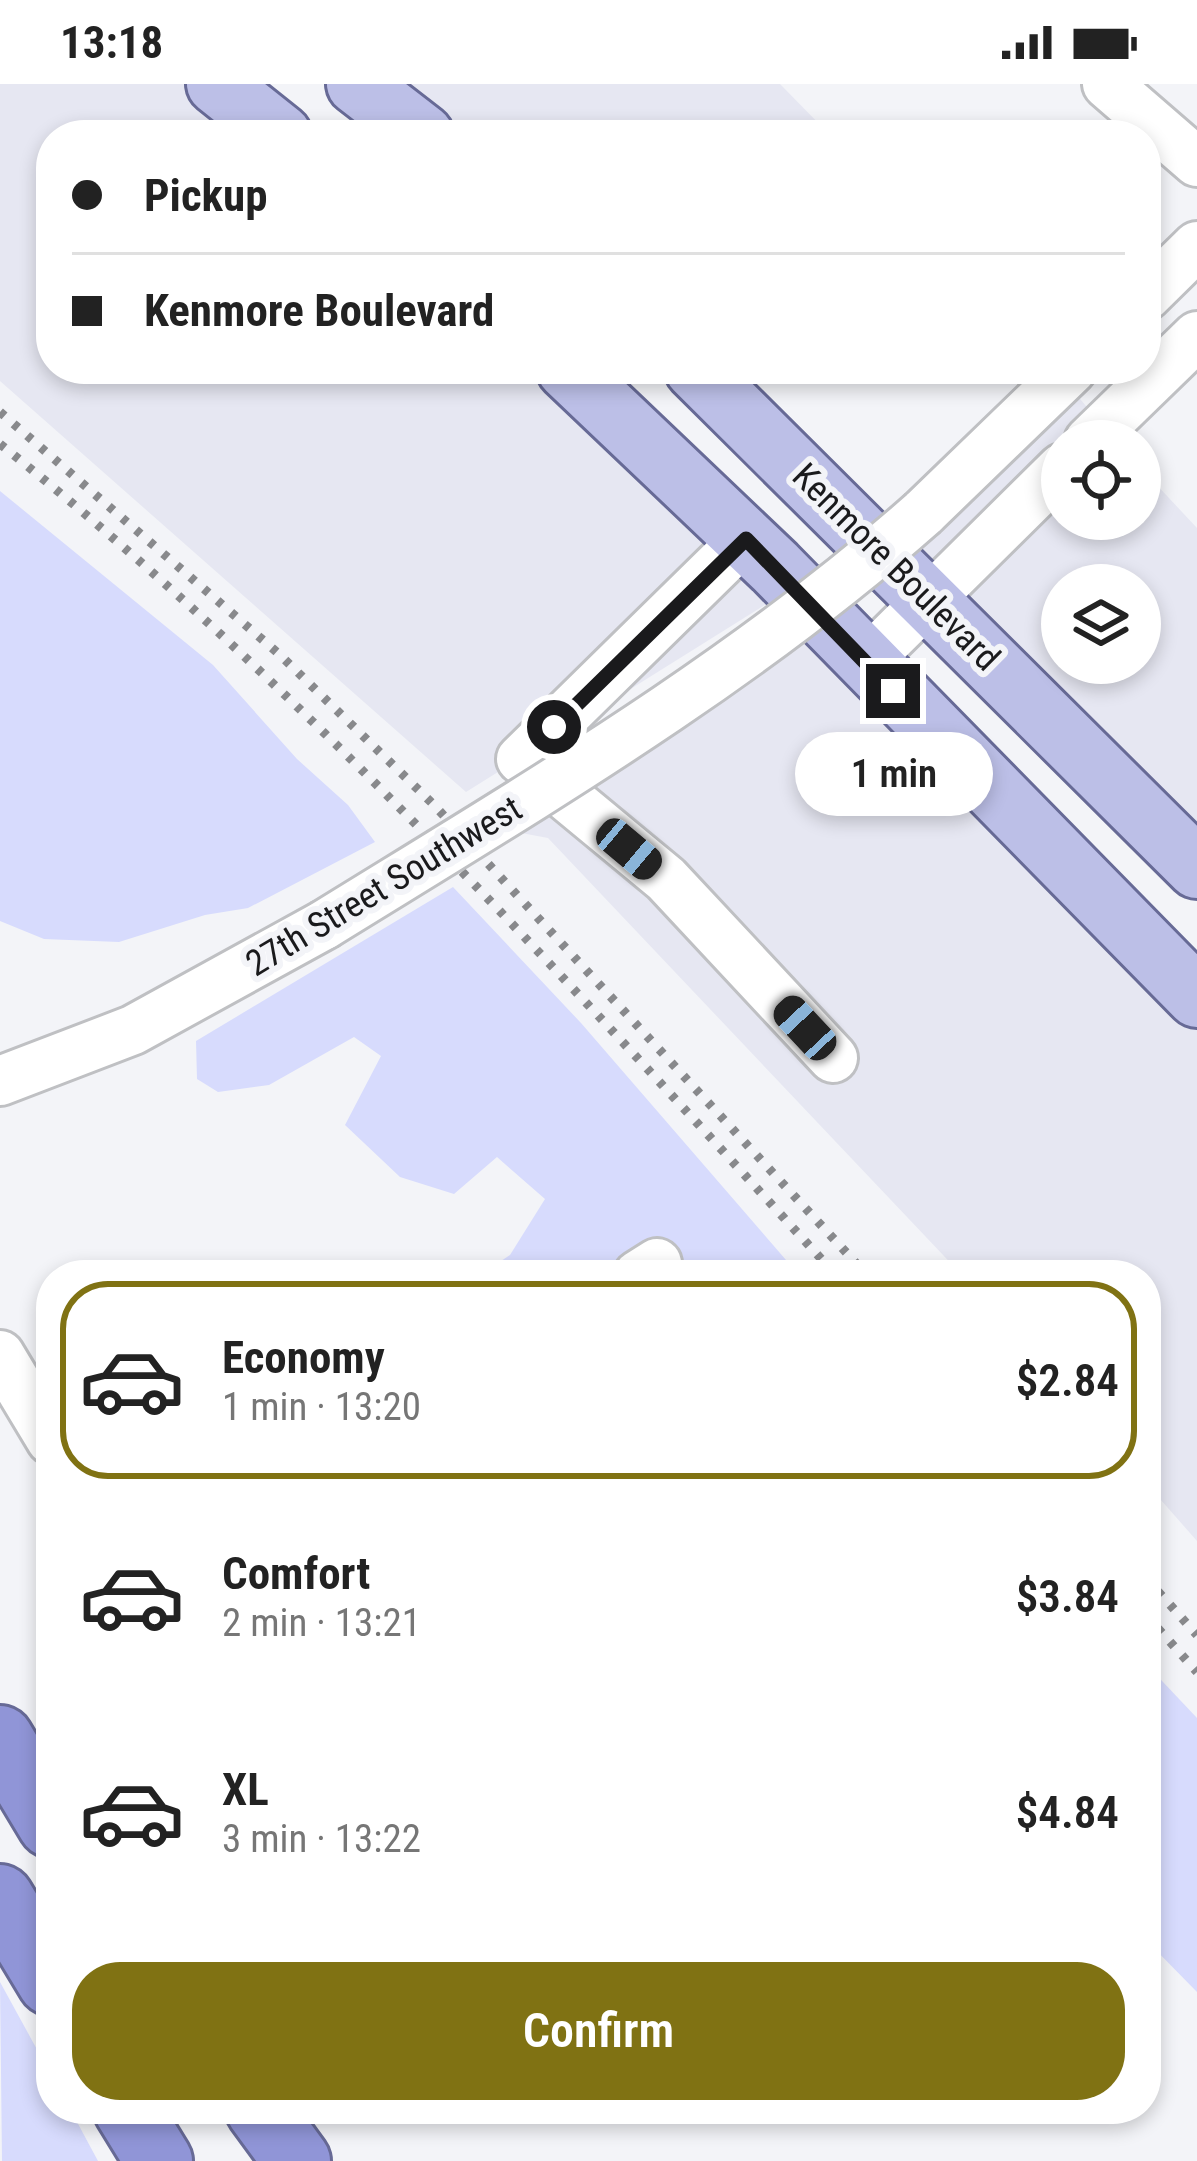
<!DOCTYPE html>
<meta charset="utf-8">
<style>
body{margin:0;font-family:"Roboto Condensed",sans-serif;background:#f6f6f6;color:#222;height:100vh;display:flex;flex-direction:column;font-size:45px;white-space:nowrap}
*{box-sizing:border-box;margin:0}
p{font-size:39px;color:#767676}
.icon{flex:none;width:66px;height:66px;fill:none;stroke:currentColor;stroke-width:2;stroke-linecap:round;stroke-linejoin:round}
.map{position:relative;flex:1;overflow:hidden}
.details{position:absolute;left:36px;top:1176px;width:1125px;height:864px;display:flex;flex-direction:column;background:#fff;border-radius:48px;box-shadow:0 6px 18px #0003}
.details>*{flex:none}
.banner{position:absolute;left:36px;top:36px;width:1125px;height:264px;border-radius:48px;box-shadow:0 6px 18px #0003;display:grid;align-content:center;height:264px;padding:0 36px;background:#fff}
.buttons{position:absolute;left:1041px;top:336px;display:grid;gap:24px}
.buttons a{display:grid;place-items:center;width:120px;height:120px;border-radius:50%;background:#fff;box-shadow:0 6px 18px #0003;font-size:60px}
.end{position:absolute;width:54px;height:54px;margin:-27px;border:15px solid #1a1a1c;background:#fff;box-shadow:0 0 0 6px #fff}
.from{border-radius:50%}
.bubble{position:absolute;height:84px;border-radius:42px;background:#fff;box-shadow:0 6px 18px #0003;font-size:39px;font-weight:600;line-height:84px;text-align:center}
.car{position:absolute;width:36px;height:72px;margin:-36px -18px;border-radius:15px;box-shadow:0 0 9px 3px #0007;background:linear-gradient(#222 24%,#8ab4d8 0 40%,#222 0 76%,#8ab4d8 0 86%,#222 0)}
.banner b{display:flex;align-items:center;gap:42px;height:114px;font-size:45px}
.banner b+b{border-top:3px solid #e0e0e0}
.banner i{width:30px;height:30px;background:#222}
ul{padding:21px 0 0;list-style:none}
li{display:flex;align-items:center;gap:36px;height:198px;margin:0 24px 18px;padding:0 12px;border:6px solid transparent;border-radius:48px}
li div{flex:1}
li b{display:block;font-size:45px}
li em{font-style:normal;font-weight:600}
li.current{border-color:#807213}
li>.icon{width:108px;height:108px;stroke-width:1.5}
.primary-button{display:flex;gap:24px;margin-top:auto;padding:24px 36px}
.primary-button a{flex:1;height:138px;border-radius:48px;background:#807213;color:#fff;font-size:48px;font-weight:600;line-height:138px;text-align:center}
.status{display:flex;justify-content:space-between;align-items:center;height:84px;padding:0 60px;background:#fff;direction:ltr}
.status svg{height:33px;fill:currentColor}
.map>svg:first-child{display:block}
.built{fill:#e6e7f2;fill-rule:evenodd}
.green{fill:#d7dbfd}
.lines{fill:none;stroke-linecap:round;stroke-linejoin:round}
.minor-casing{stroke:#bfc0c3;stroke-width:54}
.major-casing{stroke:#676a96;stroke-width:66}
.highway-casing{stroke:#676a96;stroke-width:72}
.minor{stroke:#fff;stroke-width:48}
.major{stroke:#bcbfe7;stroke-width:60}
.highway{stroke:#9095d7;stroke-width:66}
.rail{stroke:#88898c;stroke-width:9;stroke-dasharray:6 12;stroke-linecap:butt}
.minor-bridge-casing{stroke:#bfc0c3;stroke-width:54;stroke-linecap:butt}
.minor-bridge{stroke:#fff;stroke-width:48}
.route{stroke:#1a1a1c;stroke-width:15}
.labels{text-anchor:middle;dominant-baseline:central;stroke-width:12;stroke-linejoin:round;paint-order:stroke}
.street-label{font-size:36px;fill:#1a1a1c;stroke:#f3f4f8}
</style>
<div class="status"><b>13:18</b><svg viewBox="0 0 49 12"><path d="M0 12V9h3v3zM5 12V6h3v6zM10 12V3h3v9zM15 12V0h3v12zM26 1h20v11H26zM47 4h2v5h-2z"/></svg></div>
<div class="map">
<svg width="1197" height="2077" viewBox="0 0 1197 2077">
<rect width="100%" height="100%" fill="#f3f4f8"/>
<!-- built -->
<g class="built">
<polygon points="0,0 187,0 258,51 51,51 51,285 531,285 686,419 779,512 466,708 0,297"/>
<polygon points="357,0 780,0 830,51 423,51"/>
<path d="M1063,295L1116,357H1062V435H1140V383L1197,444V784L881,467ZM1062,501H1140V579H1062Z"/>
<polygon points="813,523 1197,913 1197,1457 1146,1399 1146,1191 962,1191 548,754 484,742"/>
</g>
<!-- green -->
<g class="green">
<polygon points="0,407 213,581 297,675 348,721 375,758 248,824 205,831 119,858 44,855 0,837"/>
<polygon points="453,803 581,939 799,1191 480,1191 510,1171 545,1115 497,1073 454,1110 400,1093 345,1041 381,972 354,953 269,1001 218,1008 197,995 196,957"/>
<polygon points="1146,1580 1197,1634 1197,1908 1146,1856"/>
<polygon points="0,1898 51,1991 51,2025 70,2025 98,2077 2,2077"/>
</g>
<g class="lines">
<!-- minor casing -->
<g class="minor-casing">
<g id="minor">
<polyline points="1107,0 1197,78"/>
<polyline points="1146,212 1197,162"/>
<polyline points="1089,357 1197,252"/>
<polyline points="923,429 1072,285"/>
<polyline points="745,455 521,675 666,795 833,974"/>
<polyline points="866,578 1062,384"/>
<polyline points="0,997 133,946 324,841"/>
<polyline points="638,1191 657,1179"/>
<polyline points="0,1271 51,1356"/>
</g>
</g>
<!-- major casing -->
<g class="major-casing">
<g id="major">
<polyline points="217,0 281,51"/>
<polyline points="357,0 423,51"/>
<polyline points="567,285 775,483 1197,913"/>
<polyline points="695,285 1197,784"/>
</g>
</g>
<!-- highway casing -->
<g class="highway-casing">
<g id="highway">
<polyline points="0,1655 51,1740"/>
<polyline points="0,1814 51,1898"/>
<polyline points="127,2025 159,2077"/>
<polyline points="259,2025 297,2077"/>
</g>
</g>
<!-- minor -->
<use href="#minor" class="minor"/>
<!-- major -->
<use href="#major" class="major"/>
<!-- highway -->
<use href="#highway" class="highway"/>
<!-- rail -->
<g class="rail">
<polyline points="0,328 279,570 434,721 867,1191"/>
<path d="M0,360C308,606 570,900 836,1191"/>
<polyline points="1146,1494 1197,1551"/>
<polyline points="1146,1531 1197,1588"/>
</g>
<!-- minor-bridge casing -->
<g class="minor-bridge-casing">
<path id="minor-bridge" d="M324,841C531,713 740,591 923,429"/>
</g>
<!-- minor-bridge -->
<use href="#minor-bridge" class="minor-bridge"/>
</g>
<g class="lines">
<!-- route -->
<polyline class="route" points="554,643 746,455 893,607"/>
</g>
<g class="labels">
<!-- street labels -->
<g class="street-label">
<text transform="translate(896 483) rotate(45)">Kenmore Boulevard</text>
<text transform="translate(384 802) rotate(-31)">27th Street Southwest</text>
</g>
</g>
</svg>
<div class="buttons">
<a><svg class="icon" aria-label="locate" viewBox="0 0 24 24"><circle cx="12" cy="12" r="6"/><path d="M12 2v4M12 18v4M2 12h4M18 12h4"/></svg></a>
<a><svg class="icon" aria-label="layers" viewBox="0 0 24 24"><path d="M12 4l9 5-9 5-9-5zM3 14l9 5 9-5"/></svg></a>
</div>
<i class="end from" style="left:554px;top:643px"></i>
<i class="end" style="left:893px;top:607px"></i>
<div class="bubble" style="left:795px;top:648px;width:198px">1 min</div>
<i class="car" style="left:629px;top:765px;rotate:130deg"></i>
<i class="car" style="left:805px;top:944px;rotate:317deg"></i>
<div class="banner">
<b><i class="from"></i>Pickup</b>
<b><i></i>Kenmore Boulevard</b>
</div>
<section class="details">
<ul>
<li class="current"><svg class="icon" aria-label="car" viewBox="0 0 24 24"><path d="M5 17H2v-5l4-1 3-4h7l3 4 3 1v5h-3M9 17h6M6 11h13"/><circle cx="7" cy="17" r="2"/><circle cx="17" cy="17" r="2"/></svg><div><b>Economy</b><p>1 min · 13:20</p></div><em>$2.84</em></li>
<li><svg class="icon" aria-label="car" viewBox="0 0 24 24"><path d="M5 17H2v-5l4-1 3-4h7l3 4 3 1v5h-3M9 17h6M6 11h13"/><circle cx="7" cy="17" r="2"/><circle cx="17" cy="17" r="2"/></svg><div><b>Comfort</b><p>2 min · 13:21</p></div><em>$3.84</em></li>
<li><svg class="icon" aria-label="car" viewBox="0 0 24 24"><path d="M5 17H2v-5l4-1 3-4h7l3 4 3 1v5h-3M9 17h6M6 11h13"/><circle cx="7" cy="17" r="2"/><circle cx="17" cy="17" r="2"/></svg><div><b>XL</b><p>3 min · 13:22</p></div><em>$4.84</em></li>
</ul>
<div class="primary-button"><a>Confirm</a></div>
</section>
</div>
